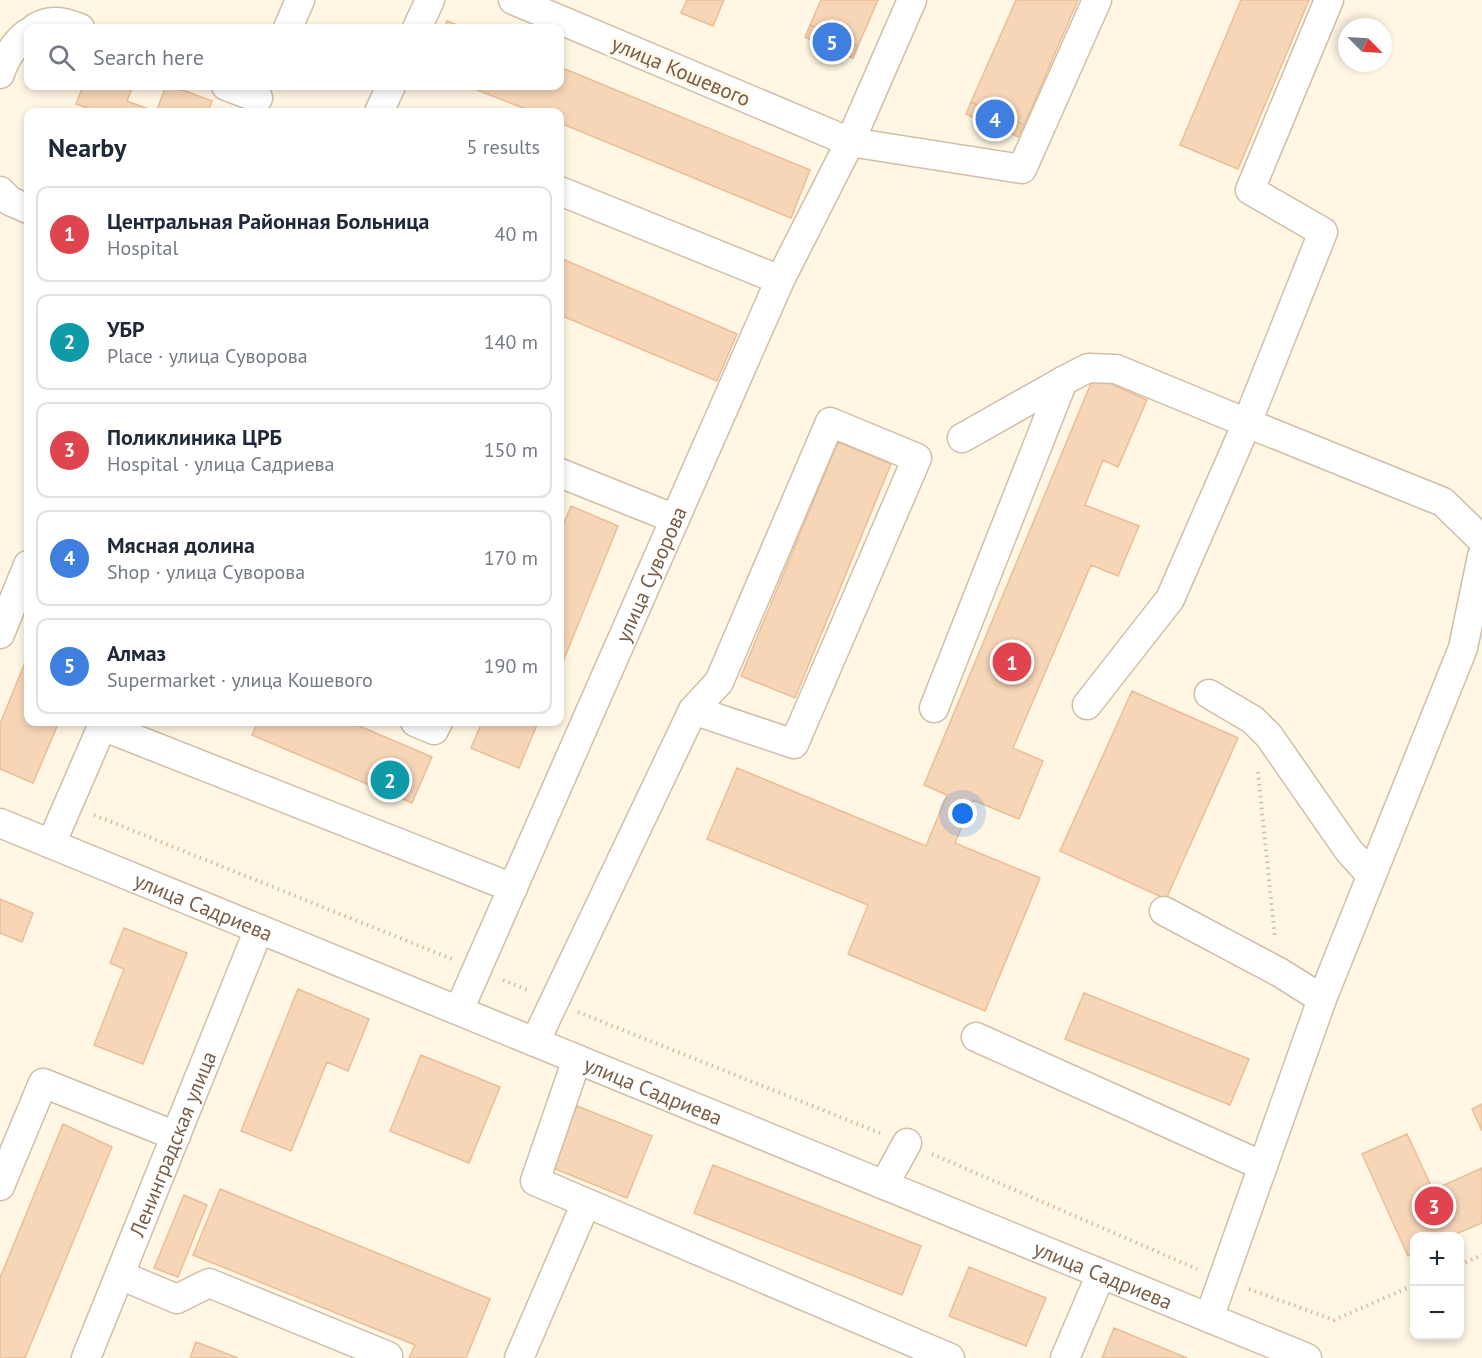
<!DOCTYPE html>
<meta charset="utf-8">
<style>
:root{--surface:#fff;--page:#f6f6f7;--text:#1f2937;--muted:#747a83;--line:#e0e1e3;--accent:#111827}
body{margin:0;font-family:"PT Sans",sans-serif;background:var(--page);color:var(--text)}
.controls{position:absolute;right:18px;bottom:18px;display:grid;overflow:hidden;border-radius:12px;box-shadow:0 3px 9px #0003}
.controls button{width:54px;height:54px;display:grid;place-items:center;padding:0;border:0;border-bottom:2px solid var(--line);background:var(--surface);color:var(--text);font:30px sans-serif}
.compass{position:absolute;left:1338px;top:18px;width:54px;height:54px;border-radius:50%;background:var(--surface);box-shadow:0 3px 9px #0003;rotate:114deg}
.you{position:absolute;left:963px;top:814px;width:21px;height:21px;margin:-15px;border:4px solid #fff;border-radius:50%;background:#1a73e8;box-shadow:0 0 0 9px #1a73e833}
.badge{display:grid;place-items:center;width:39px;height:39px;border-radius:50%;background:var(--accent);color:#fff;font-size:20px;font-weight:700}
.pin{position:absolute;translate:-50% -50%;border:3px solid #fff;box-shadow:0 2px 6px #0006}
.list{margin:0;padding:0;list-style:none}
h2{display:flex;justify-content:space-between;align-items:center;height:78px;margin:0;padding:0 24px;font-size:26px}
h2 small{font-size:20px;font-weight:400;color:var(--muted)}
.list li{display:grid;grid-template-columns:39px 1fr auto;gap:18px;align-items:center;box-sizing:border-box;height:96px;margin:0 12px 12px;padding:0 12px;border:2px solid var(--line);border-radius:12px}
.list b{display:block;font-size:22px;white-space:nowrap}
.list p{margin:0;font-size:20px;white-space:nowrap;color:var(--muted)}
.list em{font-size:20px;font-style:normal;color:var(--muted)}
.icon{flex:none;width:33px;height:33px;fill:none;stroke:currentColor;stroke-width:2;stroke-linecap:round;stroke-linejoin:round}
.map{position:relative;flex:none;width:1482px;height:1358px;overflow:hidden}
.search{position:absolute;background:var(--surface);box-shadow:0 3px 9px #0003;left:24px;top:24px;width:540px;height:66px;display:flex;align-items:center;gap:15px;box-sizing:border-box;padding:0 21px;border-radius:12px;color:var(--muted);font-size:22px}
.panel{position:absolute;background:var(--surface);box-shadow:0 3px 9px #0003;left:24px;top:108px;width:540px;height:618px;border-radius:12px}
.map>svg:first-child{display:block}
.building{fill:#f7d6b8;stroke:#ebbe97;stroke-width:1.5}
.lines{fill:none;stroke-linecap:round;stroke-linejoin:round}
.minor-casing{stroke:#d1bea8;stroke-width:31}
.path{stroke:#dcba9b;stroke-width:4;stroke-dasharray:1.5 4.5;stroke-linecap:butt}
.minor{stroke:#fff;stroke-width:28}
.labels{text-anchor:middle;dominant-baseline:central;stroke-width:6;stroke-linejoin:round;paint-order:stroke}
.street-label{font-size:21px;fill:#7a5d46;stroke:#fff9ec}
</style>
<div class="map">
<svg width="1482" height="1358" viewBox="0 0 1482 1358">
<rect width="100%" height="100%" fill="#fff6e3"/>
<path class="building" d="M 687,0 L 724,0 L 713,26 L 681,13 Z
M 821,0 L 878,0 L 858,46 L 810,25 Z
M 1016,0 L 1078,0 L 1024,125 L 971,102 Z
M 1241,0 L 1309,0 L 1238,169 L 1180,145 Z
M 447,21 L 465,28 L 444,28 Z
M 810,25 L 858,46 L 853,58 L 805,37 Z
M 560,67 L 810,170 L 791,218 L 560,123 L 560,112 L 533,112 L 467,86 L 560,86 Z
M 83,86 L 133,86 L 127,101 L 156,112 L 166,86 L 172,86 L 212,101 L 208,112 L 99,112 L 76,104 Z
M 971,102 L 1024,125 L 1018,137 L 966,114 Z
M 560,258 L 737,334 L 717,381 L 560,315 Z
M 1094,376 L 1147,400 L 1118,467 L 1103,460 L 1085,505 L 1139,526 L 1118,576 L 1091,565 L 1013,748 L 1043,761 L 1019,819 L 973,800 L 955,843 L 1040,878 L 985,1011 L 848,954 L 868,905 L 707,839 L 737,768 L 926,846 L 947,795 L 924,785 Z
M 838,442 L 891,464 L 795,698 L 741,676 Z
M 571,506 L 618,526 L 560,669 L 560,533 Z
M 28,655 L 28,722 L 59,722 L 33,783 L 0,769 L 0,724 Z
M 1132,691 L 1238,738 L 1166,899 L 1060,851 Z
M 258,722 L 350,722 L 432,757 L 412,803 L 252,735 Z
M 482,722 L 538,722 L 519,768 L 471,748 Z
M 0,899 L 33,913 L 22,942 L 0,933 Z
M 124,928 L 187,953 L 143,1064 L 94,1045 L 124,969 L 110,963 Z
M 298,989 L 369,1019 L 348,1071 L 327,1062 L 291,1151 L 241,1131 Z
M 1084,993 L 1249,1059 L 1230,1105 L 1065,1039 Z
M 421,1055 L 500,1087 L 469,1163 L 390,1131 Z
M 1482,1104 L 1482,1131 L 1472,1109 Z
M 577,1106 L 652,1136 L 627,1198 L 553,1168 Z
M 63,1124 L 112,1147 L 25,1358 L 0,1358 L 0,1278 Z
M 1407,1134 L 1433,1190 L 1482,1168 L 1482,1223 L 1451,1236 L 1414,1236 L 1414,1253 L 1408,1256 L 1362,1154 Z
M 713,1165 L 921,1246 L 902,1295 L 694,1213 Z
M 220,1189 L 490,1299 L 466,1358 L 409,1358 L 415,1345 L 193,1255 Z
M 184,1195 L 207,1205 L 178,1277 L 154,1268 Z
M 969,1267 L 1046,1298 L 1026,1346 L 949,1316 Z
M 1114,1328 L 1187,1358 L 1102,1358 Z
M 196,1342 L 238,1358 L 190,1358 Z"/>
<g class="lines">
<g class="minor-casing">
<g id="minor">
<path d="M 912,0 L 850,142 L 1022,169 L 1097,0"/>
<path d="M 35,28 C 51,18 64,22 80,28"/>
<path d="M 288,28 L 300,0"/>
<path d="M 417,28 L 430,0"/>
<path d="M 0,74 C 4,60 16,41 28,33"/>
<path d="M 226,86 L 258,98"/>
<path d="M 379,112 L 391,86"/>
<path d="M 0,191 L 10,201 L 28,209"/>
<path d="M 560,191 L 780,280"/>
<path d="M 962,438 L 1063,381"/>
<path d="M 560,473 L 675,519"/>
<path d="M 0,634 L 28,565"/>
<path d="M 1209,694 L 1253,720 L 1269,736 L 1349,851 L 1371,875"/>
<path d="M 1087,705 L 1170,599 L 1247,423 L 1443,502 L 1482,540"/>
<path d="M 934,708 L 1063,381 L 1088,368 L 1116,369 L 1247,423 L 1323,232 L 1250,190 L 1329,0"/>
<path d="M 415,722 L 434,730 L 438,722"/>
<path d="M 102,726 L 513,888"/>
<path id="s1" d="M 0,823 L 1307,1358"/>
<path d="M 51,844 L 104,722"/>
<path d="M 1164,911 L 1279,972 L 1322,999"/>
<path id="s2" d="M 459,1010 L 780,280 L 850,142 L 513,0"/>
<path d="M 976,1037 L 1263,1166"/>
<path d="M 535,1042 L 693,710 L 719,682 L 830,422 L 917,458 L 794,744 L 693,710"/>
<path d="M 577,1059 L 535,1181 L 950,1358"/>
<path d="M 884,1185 L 907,1143"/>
<path d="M 0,1186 L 43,1083 L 176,1136"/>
<path d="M 120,1275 L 177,1299 L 209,1283 L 388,1356 L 387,1358"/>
<path d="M 1209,1318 L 1322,999 L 1463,648 L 1482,556"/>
<path id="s3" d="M 86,1358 L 259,929"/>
<path d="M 519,1358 L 586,1203"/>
<path d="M 1065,1358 L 1101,1274"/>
</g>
</g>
<path class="path" d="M 1258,772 L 1275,938
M 94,815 L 452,959
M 503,980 L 530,991
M 578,1012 L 880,1133
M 932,1154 L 1197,1269
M 1460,1265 L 1482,1255
M 1249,1289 L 1334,1320 L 1414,1285"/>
<use href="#minor" class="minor"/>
</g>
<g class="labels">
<g class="street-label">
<text transform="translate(681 71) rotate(23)">улица Кошевого</text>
<text stroke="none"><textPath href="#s2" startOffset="476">улица Суворова</textPath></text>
<text stroke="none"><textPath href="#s1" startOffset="220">улица Садриева</textPath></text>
<text stroke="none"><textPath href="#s1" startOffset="706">улица Садриева</textPath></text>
<text stroke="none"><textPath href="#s3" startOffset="231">Ленинградская улица</textPath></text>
<text stroke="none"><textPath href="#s1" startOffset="1192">улица Садриева</textPath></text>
</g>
</g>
</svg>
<div class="controls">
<button>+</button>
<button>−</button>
</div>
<svg class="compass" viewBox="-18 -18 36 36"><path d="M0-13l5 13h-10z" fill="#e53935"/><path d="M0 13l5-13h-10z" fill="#747a83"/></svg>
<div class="you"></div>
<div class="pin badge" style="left:1012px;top:662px;background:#e0444e">1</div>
<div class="pin badge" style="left:390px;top:780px;background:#0f9aa8">2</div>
<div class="pin badge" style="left:1434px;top:1206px;background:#e0444e">3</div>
<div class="pin badge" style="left:995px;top:119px;background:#3f7fe0">4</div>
<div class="pin badge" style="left:832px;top:42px;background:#3f7fe0">5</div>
<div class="search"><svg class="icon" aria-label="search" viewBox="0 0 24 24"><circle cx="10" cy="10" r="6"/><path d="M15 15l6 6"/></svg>Search here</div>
<section class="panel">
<h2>Nearby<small>5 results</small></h2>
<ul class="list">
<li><span class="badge" style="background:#e0444e">1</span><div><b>Центральная Районная Больница</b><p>Hospital</p></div><em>40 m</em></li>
<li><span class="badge" style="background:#0f9aa8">2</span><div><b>УБР</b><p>Place · улица Суворова</p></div><em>140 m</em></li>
<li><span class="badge" style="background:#e0444e">3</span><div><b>Поликлиника ЦРБ</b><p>Hospital · улица Садриева</p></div><em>150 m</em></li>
<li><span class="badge" style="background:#3f7fe0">4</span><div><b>Мясная долина</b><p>Shop · улица Суворова</p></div><em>170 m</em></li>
<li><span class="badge" style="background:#3f7fe0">5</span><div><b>Алмаз</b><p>Supermarket · улица Кошевого</p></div><em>190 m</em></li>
</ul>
</section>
</div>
